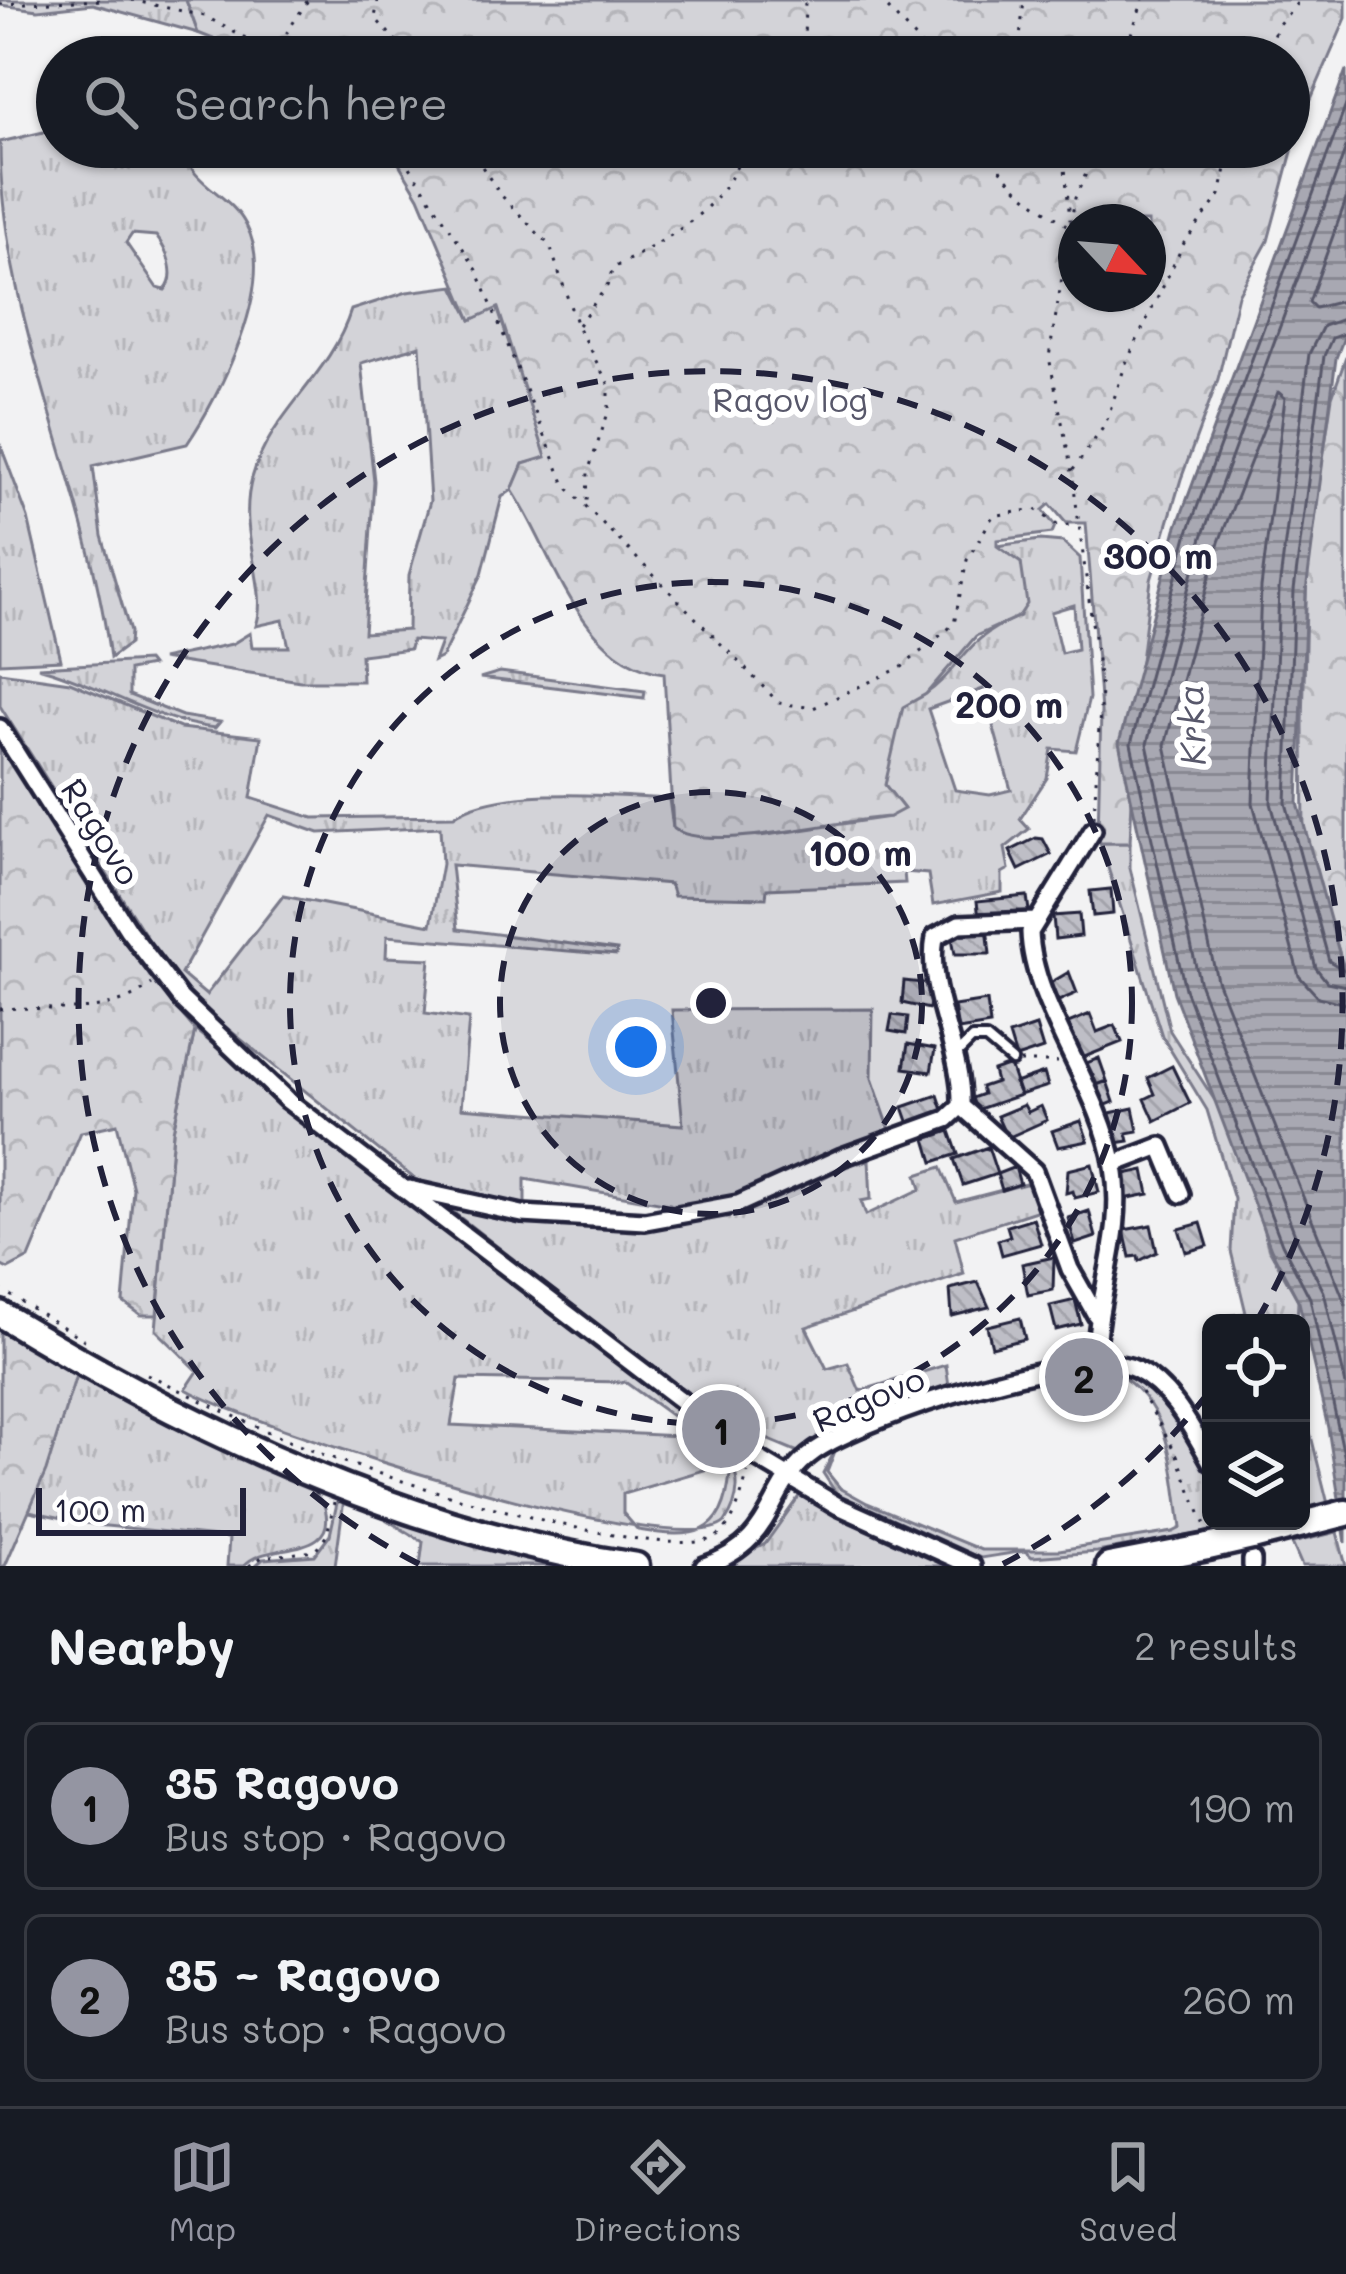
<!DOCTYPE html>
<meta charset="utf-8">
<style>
:root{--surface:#171b24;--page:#20242c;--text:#f1f3f6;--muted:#9ea1a6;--line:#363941;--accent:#9495a2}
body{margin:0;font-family:Mali,sans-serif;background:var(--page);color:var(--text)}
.controls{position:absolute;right:36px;bottom:36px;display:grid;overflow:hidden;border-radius:18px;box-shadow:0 3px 9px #0004}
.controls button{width:108px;height:108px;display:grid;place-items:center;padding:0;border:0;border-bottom:3px solid var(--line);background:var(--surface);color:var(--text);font:60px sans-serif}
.compass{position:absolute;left:1058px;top:204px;width:108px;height:108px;border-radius:50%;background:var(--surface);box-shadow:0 3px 9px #0004;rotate:116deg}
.scale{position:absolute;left:36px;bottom:30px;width:210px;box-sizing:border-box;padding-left:12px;border:6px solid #22223b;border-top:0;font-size:33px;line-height:42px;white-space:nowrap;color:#22223b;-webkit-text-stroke:9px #fff;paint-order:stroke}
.you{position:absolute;left:636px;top:1047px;width:42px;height:42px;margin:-30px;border:9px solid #fff;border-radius:50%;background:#1a73e8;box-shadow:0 0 0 18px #1a73e833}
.badge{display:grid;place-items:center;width:78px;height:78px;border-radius:50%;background:var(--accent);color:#111;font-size:39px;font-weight:700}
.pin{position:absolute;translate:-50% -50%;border:6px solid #fff;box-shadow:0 3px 12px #0006}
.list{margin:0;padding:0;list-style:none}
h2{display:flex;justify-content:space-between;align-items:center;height:156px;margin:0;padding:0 48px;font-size:51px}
h2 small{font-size:39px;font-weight:400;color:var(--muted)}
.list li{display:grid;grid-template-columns:78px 1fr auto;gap:36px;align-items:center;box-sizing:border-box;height:168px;margin:0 24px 24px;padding:0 24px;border:3px solid var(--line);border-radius:18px}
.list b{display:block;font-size:45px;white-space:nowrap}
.list p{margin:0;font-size:39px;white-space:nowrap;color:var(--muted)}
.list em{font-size:39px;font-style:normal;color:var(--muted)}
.icon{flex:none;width:66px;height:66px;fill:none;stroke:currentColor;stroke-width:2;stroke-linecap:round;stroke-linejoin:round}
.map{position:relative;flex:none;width:1346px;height:1566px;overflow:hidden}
.search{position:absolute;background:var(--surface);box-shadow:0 3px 9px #0004;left:36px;right:36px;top:36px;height:132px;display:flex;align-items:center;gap:30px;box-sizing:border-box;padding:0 42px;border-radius:66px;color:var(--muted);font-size:45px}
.sheet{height:540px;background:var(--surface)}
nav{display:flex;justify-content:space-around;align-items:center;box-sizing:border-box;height:168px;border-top:3px solid var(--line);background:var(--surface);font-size:33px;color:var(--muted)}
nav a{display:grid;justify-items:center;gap:6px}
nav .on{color:var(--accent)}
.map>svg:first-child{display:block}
.grass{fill:url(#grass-tufts);stroke:#7a7a8a;stroke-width:3;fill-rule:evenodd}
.forest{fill:url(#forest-crowns);stroke:#7a7a8a;stroke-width:3;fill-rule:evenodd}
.water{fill:url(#water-rules);stroke:#727282;stroke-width:3}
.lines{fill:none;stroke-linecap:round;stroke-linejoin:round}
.shore{stroke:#58586b;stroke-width:3}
.building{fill:url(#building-back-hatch);stroke:#22223b;stroke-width:3}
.lane-casing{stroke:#22223b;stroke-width:16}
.street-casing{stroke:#22223b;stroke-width:24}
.primary-casing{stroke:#22223b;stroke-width:33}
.path{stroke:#22223b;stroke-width:3;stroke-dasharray:3 9;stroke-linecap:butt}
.lane{stroke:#fff;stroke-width:8}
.street{stroke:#fff;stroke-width:15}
.primary{stroke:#fff;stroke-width:24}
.primary-bridge-casing{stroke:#22223b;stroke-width:33;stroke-linecap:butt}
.primary-bridge{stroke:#fff;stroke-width:24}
.ring{fill:none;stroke:#22223b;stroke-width:6;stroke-dasharray:21 15}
.labels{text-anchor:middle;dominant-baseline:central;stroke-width:12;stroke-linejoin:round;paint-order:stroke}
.park-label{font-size:33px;fill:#57576a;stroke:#fff}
.street-label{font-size:33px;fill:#22223b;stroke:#fff}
.water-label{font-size:36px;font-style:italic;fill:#58586b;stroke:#fff}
.centre{fill:#22223b;stroke:#fff;stroke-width:6}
.ring-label{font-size:36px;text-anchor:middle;font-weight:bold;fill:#22223b;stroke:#fff;stroke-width:12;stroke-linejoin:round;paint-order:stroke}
</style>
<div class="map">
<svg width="1346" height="1566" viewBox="0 0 1346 1566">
<defs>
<pattern id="grass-tufts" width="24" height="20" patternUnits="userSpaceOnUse" patternTransform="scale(3)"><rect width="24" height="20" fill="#d3d3d8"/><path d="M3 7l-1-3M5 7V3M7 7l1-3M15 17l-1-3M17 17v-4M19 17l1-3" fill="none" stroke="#b5b5ba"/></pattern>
<pattern id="forest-crowns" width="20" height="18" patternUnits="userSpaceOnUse" patternTransform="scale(3)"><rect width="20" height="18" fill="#d3d3d8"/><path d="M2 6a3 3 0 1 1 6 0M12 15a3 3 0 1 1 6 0" fill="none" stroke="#b5b5ba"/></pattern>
<pattern id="water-rules" width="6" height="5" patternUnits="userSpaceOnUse" patternTransform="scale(3)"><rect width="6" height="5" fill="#a8a8b2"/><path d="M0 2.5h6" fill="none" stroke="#888892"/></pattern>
<pattern id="building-back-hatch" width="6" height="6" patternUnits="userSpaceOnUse" patternTransform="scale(3)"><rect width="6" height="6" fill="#bebec6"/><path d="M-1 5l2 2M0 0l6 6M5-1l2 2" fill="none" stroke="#a3a3ab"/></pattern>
</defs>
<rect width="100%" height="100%" fill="#f2f2f3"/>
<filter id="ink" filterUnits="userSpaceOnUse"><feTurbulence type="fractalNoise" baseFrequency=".00833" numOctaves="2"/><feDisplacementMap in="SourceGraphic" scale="24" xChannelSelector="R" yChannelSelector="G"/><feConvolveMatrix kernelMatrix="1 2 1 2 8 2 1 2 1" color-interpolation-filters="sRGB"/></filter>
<g filter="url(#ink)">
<path class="grass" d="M 0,0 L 186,0 L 198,33 L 93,4 L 38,10 L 0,5 Z
M 57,129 L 57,147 L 182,147 C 191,186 229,192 246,225 C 278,283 220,395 187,444 L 93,466 L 102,536 L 130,632 L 129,644 L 110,658 C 88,484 0,320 0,142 ZM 132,234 L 156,236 C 167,250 178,276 165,290 L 157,288 L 126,243 Z
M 454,286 L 471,320 L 497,307 L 547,458 L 523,464 L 512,490 L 502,497 L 482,574 L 442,657 L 434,661 L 441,642 L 412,640 L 410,649 L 361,655 L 362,681 L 300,681 L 161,659 L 232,644 L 250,633 L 252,647 L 289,647 L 283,620 L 256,626 C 270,586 236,535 252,478 C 270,413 330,377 351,310 L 407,292 ZM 420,346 L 430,501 L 409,575 L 408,630 L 364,633 L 374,481 L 361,363 Z
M 0,444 L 28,518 L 61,660 L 0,663 Z
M 1040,540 L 1063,542 L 1080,558 L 1089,698 L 1076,751 L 1052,749 L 1047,778 L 1020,819 L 1029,829 L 1005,848 L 1009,869 L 1002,873 L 1002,892 L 933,905 L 928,874 L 904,872 L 905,883 L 767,889 L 766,898 L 674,896 L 670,884 L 451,865 L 458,929 L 617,950 L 616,955 L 387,936 L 386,957 L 430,959 L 425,1013 L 469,1019 L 461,1108 L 683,1125 L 672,1010 L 873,1009 L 872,1078 L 891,1133 L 739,1199 L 672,1213 L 670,1204 L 525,1179 L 525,1209 L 416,1180 L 207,1012 L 171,975 L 0,706 L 0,672 L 70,682 L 180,728 L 261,737 L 251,798 L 313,818 L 454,816 C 499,785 614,796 669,799 L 673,828 L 760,836 L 889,817 L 903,808 L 885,785 C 886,780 898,715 901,711 C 906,701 915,701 924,695 C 964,668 961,639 1020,616 L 1021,563 L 997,546 ZM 1074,605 L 1077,649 L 1061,653 L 1051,612 ZM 983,689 L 1011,790 L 990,795 L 955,790 L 928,709 ZM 269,815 L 319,833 L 440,827 L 442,864 L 431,925 L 283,896 L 206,995 L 181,974 Z
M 147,661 L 151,666 L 129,670 L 129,695 L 182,716 L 220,722 L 215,728 C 151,721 99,683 38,667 Z
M 500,672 L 645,691 L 644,698 L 480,678 Z
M 1100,843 L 1130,843 L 1130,868 L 1170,1031 L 1223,1113 L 1246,1170 L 1269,1249 L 1298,1300 L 1297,1323 L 1217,1323 L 1216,1317 L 1246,1313 L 1231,1251 L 1234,1199 L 1207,1110 L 1162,1036 Z
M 195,1030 L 716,1441 L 718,1450 L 710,1459 L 714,1467 L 623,1494 L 623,1513 L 638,1530 C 694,1539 724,1538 730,1473 L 717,1464 L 722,1459 C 745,1470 738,1503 725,1522 C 679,1566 252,1427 186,1389 L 198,1371 L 156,1330 L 173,1131 ZM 459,1379 L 625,1382 L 679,1421 L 679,1436 L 451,1425 Z
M 856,1156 L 859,1163 L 869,1160 L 871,1199 L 861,1201 L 866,1215 L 921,1189 L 917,1175 L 941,1167 L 956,1202 L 1033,1182 L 1042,1209 L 955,1237 L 964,1274 L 806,1327 L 827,1369 L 848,1363 L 860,1391 L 946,1365 L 949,1386 L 798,1452 L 721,1420 L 440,1202 L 686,1218 Z
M 77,1372 L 312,1485 C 314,1498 322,1497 325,1508 C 339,1560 264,1540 244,1566 L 227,1566 L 229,1538 L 96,1525 L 29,1511 Z
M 1114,1372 C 1151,1378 1201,1435 1211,1473 C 1214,1486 1211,1506 1211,1521 L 1230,1521 L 1232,1528 L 1097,1552 L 1032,1557 L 1025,1551 L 981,1558 L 836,1493 L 823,1473 L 835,1451 L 827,1472 L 840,1488 L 867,1503 L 981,1550 L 1059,1550 L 1173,1532 L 1181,1528 C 1173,1469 1171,1403 1114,1372 Z
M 1301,1396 L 1328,1504 L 1301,1511 Z
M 800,1495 L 950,1566 L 721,1566 L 765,1544 Z
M 344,1499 L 335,1566 L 255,1566 L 263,1559 L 315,1555 L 330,1535 L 337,1503 Z
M 391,1513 L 583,1566 L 420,1566 L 423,1542 L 387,1520 Z
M 1337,1532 L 1346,1566 L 1302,1566 L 1292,1543 Z"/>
<path class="forest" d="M 186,0 L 1346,0 L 1346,18 L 1298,129 L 1268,241 L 1238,295 L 1218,379 L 1181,479 L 1151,580 L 1137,693 L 1130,843 L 1100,843 L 1098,834 L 1101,711 L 1086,523 L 1066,523 L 1050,504 L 1043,510 L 1055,526 L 1052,533 L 997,540 L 997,546 L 1021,563 L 1027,604 L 1019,616 L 976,636 L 926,694 L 903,707 L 885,785 L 904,809 L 889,817 C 842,819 706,854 673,828 L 664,673 C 579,663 552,549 512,490 L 523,464 L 546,457 L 498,308 L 471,320 L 419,197 L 389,147 L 1289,147 L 1289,57 L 258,57 L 198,33 ZM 1076,222 L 1148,222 L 1148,294 L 1076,294 Z
M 1346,357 L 1346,975 L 1304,835 L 1303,725 L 1307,564 L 1332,397 Z
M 0,730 L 151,978 L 195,1030 L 173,1131 L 157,1315 L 141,1315 L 123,1302 L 133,1189 L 117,1124 L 81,1132 L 29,1258 L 8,1269 L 0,1265 Z
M 0,1330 L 77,1372 L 46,1471 L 5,1566 L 0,1566 Z"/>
<path class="water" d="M 1346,70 L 1346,332 L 1336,358 L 1306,592 L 1298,803 L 1346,978 L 1346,1543 L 1328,1428 L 1299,1302 L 1271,1249 L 1174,993 L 1119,743 L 1176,529 Z"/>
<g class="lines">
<path class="shore" d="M 1346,105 L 1188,532 L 1131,744 L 1185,989 L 1282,1244 L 1310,1298 L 1346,1464
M 1346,148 L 1202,537 L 1147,744 L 1200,985 L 1296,1237 L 1324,1292 L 1346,1385
M 1346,200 L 1309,302 L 1315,308 L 1346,300
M 1346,318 L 1323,326 L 1309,354 L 1279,590 L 1271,803 L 1316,968 L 1327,982 L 1346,986
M 1346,333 L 1332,338 L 1324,356 L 1294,591 L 1286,803 L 1329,961 L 1346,971
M 1346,1004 L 1318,997 L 1299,976 L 1253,803 L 1261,588 L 1285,398 L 1278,392 L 1219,542 L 1165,745 L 1217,980 L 1346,1305"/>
</g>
<path class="building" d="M 1036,838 L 1043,839 L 1051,854 L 1019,870 L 1010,851 Z
M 1111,889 L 1113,914 L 1093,916 L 1090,891 Z
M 1027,896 L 1029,911 L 1022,915 L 979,919 L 977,901 Z
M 1079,914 L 1081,936 L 1055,939 L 1053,916 Z
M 987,927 L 990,954 L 955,954 L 951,932 Z
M 1069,972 L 1077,993 L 1054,1003 L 1047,985 Z
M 904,981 L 932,984 L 929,1009 L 902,1003 Z
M 987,1001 L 990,1025 L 958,1030 L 954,1006 Z
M 1090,1014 L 1097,1032 L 1115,1025 L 1122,1042 L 1082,1058 L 1068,1023 Z
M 892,1015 L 908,1017 L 906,1034 L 889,1031 Z
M 1036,1026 L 1043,1049 L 1016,1058 L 1009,1035 Z
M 908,1044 L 935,1049 L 931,1072 L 904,1068 Z
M 1099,1058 L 1107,1081 L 1092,1087 L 1084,1064 Z
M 1010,1065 L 1020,1095 L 976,1110 L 972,1098 L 983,1094 L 981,1087 L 996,1082 L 993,1071 Z
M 1172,1066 L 1190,1103 L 1155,1121 L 1145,1099 L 1155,1094 L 1148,1078 Z
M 1044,1073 L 1048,1086 L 1020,1095 L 1015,1083 Z
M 1107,1081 L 1114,1102 L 1099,1108 L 1092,1087 Z
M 938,1095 L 944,1113 L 909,1124 L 903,1107 Z
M 1024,1105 L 1028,1112 L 1041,1106 L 1047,1120 L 1007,1138 L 997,1116 Z
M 1133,1108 L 1138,1131 L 1127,1133 L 1129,1141 L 1116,1143 L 1110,1113 Z
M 1081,1121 L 1088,1141 L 1058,1147 L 1052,1131 Z
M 950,1131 L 958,1154 L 933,1162 L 926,1139 Z
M 988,1147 L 997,1174 L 963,1185 L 954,1159 Z
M 1092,1164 L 1099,1192 L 1075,1198 L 1073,1191 L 1066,1193 L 1068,1170 Z
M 1015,1167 L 1020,1184 L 1002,1190 L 997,1174 Z
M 1144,1170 L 1149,1194 L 1124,1199 L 1120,1175 Z
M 1089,1211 L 1096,1237 L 1075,1244 L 1068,1218 Z
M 1033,1218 L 1041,1244 L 1002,1255 L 998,1240 L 1010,1236 L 1007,1226 Z
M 1201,1223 L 1208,1246 L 1186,1252 L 1179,1229 Z
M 1151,1225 L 1157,1252 L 1139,1261 L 1138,1256 L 1130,1257 L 1124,1230 Z
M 1054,1257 L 1053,1290 L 1028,1295 L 1022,1264 Z
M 978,1282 L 989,1307 L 952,1316 L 950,1289 Z
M 1075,1300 L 1081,1324 L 1056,1330 L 1050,1306 Z
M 1020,1318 L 1025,1339 L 992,1347 L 987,1326 Z"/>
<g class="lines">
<g class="lane-casing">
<path id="lane" d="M 957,1054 L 972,1039 L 986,1039 L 1012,1061"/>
</g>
<g class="street-casing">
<path id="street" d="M 0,728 L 128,930 L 181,999 L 287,1100 L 754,1456 L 838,1506 L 972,1566
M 1093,830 L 1030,932 C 1032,1006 1101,1088 1114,1167 C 1126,1234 1096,1293 1096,1359
M 961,1106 L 1034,1171 L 1070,1269 L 1096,1315
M 1114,1164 L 1161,1146 L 1181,1194
M 409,1189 L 522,1214 L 645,1221 L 738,1204 L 842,1157 L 947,1119 L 961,1106 C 963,1049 925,993 935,937 L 959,924 L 1034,921
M 1243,1521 L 1243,1523
M 704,1566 C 781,1540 763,1487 815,1451 C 865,1417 1086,1342 1137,1370 C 1172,1388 1192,1429 1211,1462
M 1252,1566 L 1252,1560"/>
</g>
<g class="primary-casing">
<path id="primary" d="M 0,1314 C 192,1431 412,1534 636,1566
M 1252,1537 L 1346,1513
M 1109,1566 L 1208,1547"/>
</g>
<path class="path" d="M 131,0 L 205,16 L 279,57
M 378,0 L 375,18 L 411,57
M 880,0 L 932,57
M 0,4 L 104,0
M 273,54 L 308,0
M 786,57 L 804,45 L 805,0
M 1018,57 L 1024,0
M 1123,57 L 1143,0
M 1266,57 L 1278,25 L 1300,0
M 397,147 L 477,270 L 565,485 L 779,703 L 813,708 L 902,667 L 954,624 L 967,560 L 993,516 L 1035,509 L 1060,527 L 1077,523
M 469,147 L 500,194 L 550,246 L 577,326 L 609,385 L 609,410 L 588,472 L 587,502
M 991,147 C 999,183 1041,206 1069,227
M 1063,147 L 1070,220
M 578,325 L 607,286 L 613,268 C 664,241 730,207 743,147
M 1073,470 L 1105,425 L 1126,363 L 1184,243 L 1220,195 L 1231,147
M 1094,817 L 1101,690 L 1072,472 L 1049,357 L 1075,198 L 1098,147
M 0,1009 C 56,1005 105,1021 152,984
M 1020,1062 L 1058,1062
M 0,1289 L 91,1344
M 147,1374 C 199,1399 252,1426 306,1448 C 370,1474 662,1566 716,1537 C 736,1524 741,1494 748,1472
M 1141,1392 L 1177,1455 L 1206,1528
M 249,1566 L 262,1557 L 315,1551 L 327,1535 L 334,1502"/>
<use href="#lane" class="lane"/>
<use href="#street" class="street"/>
<use href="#primary" class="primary"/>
<g class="primary-bridge-casing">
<path id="primary-bridge" d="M 1208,1547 L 1252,1537"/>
</g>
<use href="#primary-bridge" class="primary-bridge"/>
</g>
</g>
<circle cx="711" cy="1003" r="211" fill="#22223b" fill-opacity=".12"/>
<g class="ring">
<circle cx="711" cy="1003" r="211"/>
<circle cx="711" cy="1003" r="421"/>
<path d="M1209 1392A632 632 0 0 1 1003 1564M419 1564A632 632 0 1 1 1258 1319"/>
</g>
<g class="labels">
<g class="park-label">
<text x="790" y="398">Ragov log</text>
</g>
<g class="street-label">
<text transform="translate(102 831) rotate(58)">Ragovo</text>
<text transform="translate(868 1398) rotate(-23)">Ragovo</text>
</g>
<g class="water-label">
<text transform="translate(1190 725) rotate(-92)">Krka</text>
</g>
</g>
<circle cx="711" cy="1003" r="18" class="centre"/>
<g class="ring-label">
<text x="1158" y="569">300 m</text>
<text x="1009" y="718">200 m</text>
<text x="860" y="866">100 m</text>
</g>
</svg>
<div class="controls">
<button><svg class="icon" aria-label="locate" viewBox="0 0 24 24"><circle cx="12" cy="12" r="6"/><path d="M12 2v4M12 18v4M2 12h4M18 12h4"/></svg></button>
<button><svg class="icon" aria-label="layers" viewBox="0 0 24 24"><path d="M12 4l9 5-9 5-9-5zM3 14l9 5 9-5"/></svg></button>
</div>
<svg class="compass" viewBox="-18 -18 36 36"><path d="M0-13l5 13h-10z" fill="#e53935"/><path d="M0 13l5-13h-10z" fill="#9ea1a6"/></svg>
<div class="scale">100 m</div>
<div class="you"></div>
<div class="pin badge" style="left:721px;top:1429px">1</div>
<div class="pin badge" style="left:1084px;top:1377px">2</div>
<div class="search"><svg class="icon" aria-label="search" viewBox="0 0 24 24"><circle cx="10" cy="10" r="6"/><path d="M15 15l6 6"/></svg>Search here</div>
</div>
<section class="sheet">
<h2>Nearby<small>2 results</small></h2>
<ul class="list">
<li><span class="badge">1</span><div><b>35 Ragovo</b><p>Bus stop · Ragovo</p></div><em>190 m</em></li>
<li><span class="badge">2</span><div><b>35 ~ Ragovo</b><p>Bus stop · Ragovo</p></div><em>260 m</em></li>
</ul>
</section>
<nav>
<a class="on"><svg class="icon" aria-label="map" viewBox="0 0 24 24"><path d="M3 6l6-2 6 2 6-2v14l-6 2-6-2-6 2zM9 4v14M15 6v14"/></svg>Map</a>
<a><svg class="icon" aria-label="directions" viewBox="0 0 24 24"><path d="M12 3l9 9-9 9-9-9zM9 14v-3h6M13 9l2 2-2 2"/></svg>Directions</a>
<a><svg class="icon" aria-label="saved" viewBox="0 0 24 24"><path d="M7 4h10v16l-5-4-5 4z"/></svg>Saved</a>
</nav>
